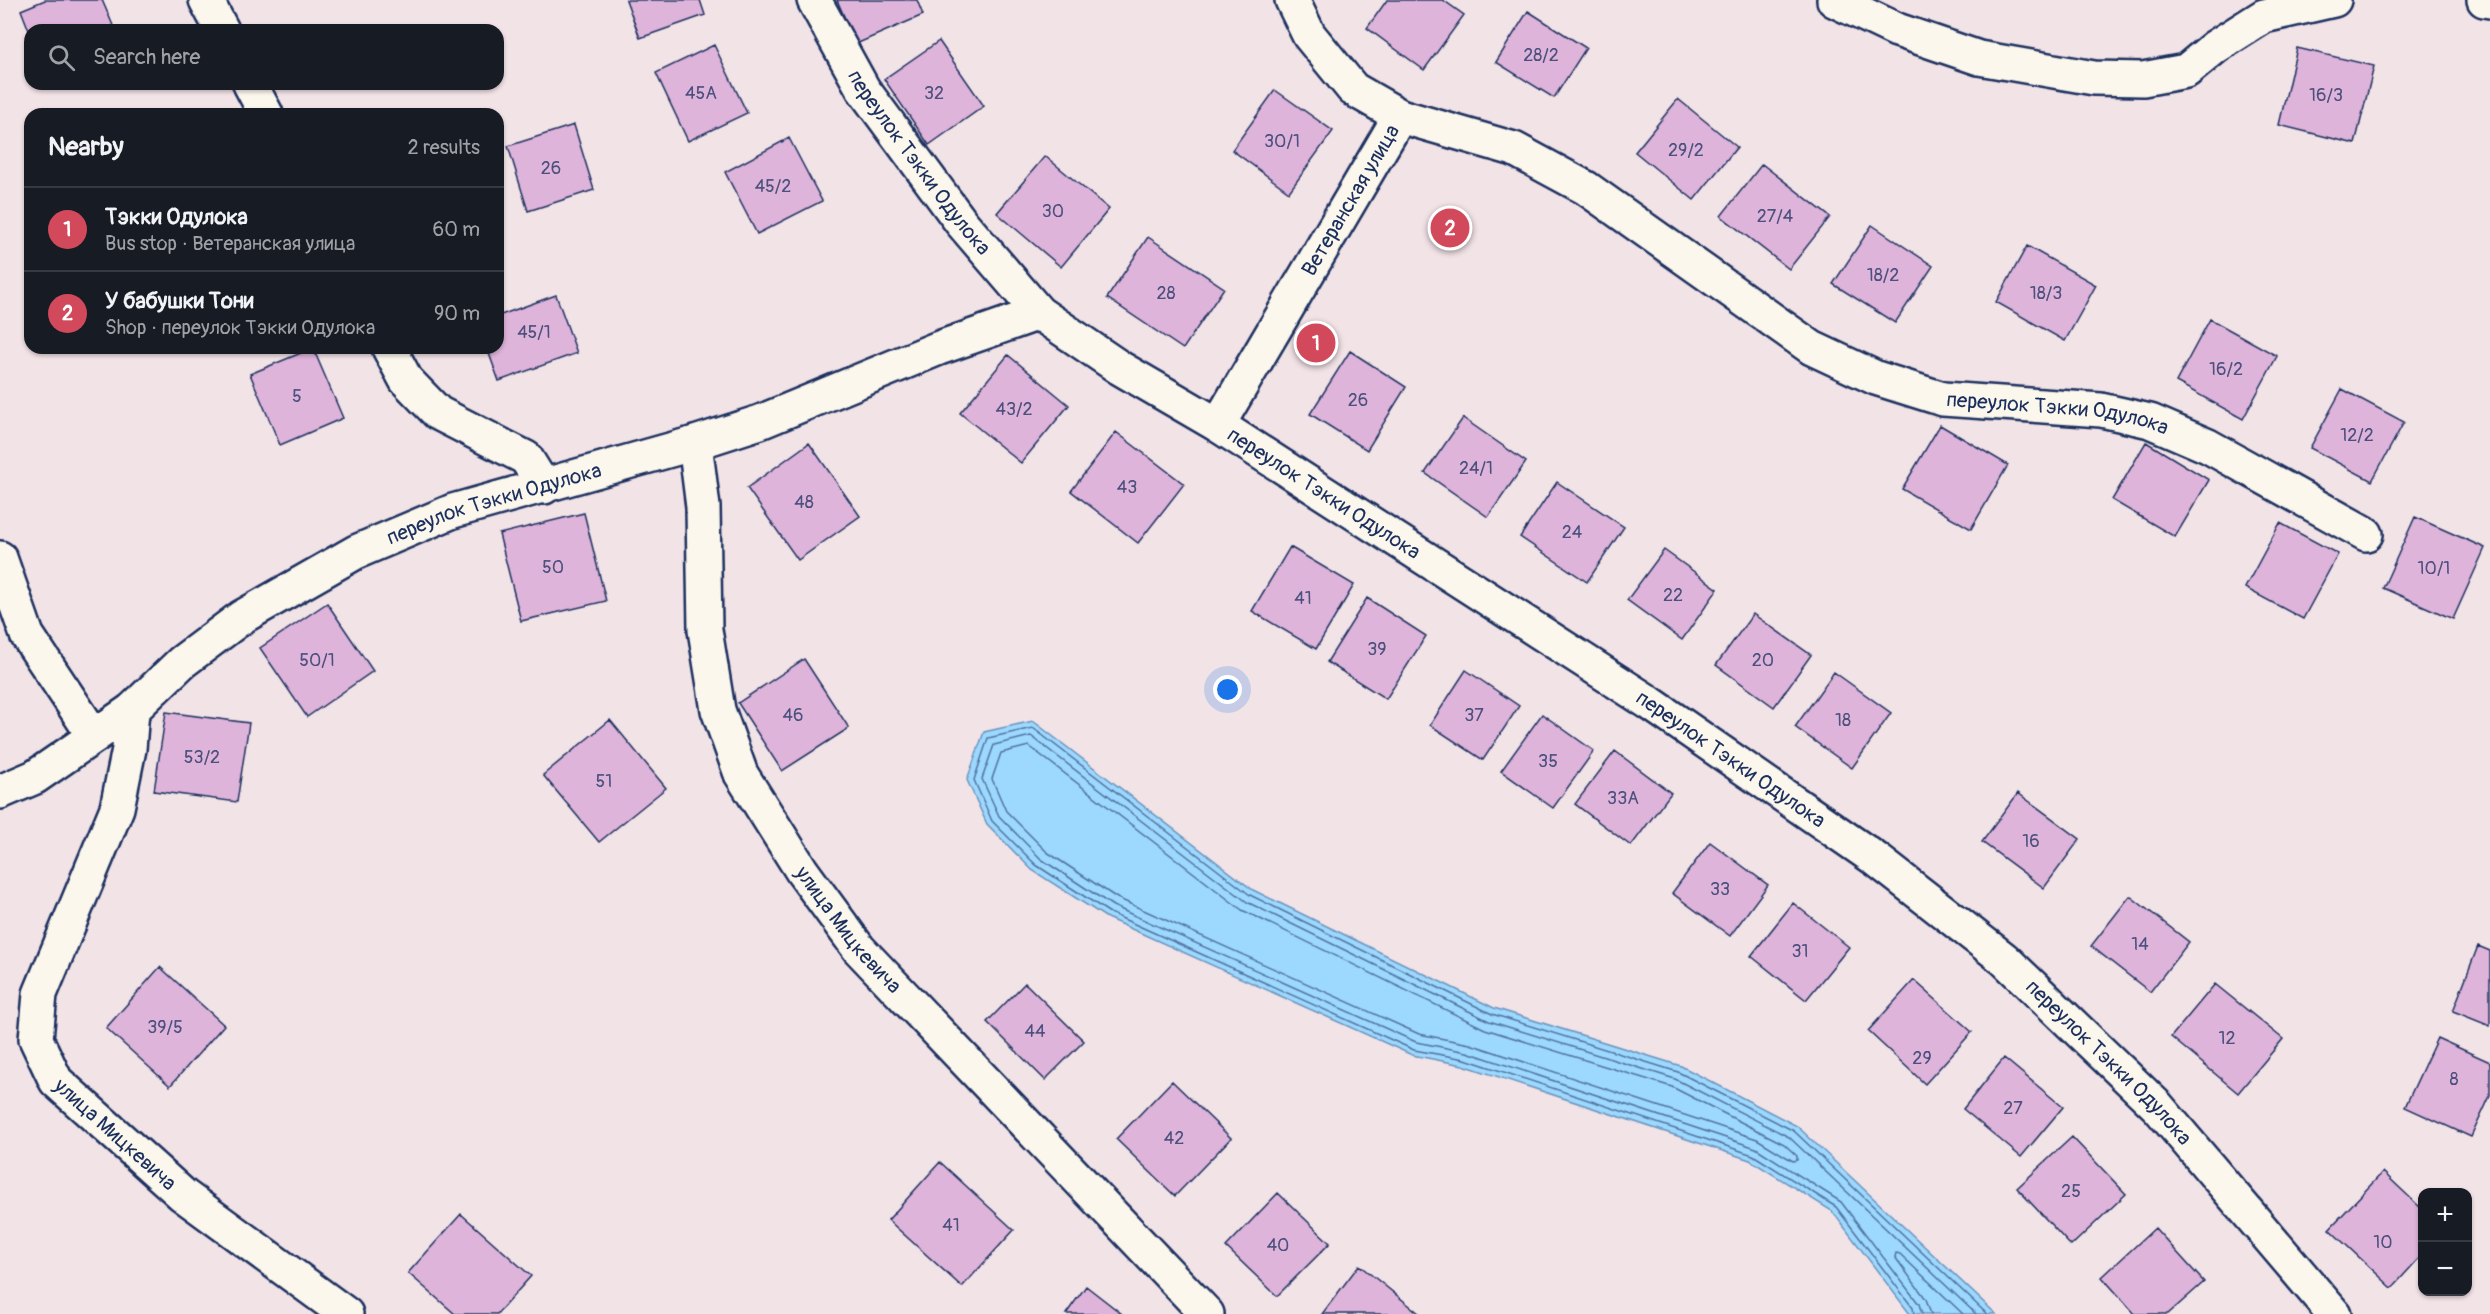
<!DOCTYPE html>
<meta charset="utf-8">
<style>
:root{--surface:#171b24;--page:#242831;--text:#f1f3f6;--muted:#9ea1a6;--line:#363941;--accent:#d1495b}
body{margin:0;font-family:Pangolin,sans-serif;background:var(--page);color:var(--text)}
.controls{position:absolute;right:18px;bottom:18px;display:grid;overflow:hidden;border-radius:12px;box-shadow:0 2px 4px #0004}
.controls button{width:54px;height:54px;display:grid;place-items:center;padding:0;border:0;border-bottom:2px solid var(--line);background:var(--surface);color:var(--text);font:30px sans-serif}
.you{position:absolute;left:1228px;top:690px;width:21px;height:21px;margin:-15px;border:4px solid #fff;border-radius:50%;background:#1a73e8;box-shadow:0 0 0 9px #1a73e833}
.badge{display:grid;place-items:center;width:39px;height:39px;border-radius:50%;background:var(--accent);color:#fff;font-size:20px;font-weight:700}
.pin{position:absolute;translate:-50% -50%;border:3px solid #fff;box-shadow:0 2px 6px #0006}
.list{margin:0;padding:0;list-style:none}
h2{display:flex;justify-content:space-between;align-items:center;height:78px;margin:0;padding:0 24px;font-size:26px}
h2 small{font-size:20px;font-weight:400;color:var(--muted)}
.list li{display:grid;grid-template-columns:39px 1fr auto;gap:18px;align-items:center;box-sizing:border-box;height:84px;padding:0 24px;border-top:2px solid var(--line)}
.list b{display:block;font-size:22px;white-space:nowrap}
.list p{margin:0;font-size:20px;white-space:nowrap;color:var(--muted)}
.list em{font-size:20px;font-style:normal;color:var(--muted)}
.icon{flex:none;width:33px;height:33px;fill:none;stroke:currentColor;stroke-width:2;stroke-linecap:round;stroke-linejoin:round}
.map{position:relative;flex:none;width:2490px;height:1314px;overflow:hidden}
.search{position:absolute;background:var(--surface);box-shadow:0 2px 4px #0004;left:24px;top:24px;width:480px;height:66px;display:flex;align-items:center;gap:15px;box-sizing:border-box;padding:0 21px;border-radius:18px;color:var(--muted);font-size:22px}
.panel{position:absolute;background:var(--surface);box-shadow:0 2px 4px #0004;left:24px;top:108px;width:480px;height:246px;border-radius:18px}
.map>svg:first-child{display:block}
.water{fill:#9dd8fe;stroke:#6994be;stroke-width:1.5}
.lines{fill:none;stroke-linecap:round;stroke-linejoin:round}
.shore{stroke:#4f739e;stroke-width:1.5}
.building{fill:#deb4da;stroke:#1b2f5e;stroke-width:1.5}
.minor-casing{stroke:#1b2f5e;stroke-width:38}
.minor{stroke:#fbf7ec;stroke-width:33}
.labels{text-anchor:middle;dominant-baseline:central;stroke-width:4.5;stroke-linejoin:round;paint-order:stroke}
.number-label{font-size:18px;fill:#4c507d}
.street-label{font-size:21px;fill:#1b2f5e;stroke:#fbf7ec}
</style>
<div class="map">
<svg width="2490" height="1314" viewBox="0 0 2490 1314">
<rect width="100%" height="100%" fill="#f2e3e7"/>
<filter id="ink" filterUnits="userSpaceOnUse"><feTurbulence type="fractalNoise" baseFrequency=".0167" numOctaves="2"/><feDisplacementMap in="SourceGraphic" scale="12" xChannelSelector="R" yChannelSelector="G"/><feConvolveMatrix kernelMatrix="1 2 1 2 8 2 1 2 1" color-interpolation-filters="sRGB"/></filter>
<g filter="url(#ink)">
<path class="water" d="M 1033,721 L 1253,890 L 1494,1008 L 1681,1066 L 1797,1126 L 1996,1314 L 1910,1314 L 1832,1211 L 1750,1160 L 1463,1065 L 1412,1055 L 1107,918 L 1032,870 L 987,824 L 967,780 L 984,732 Z"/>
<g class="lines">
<path class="shore" d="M 1029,746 L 1242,910 L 1485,1029 L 1672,1087 L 1784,1144 L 1797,1156 L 1797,1160 L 1793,1161 L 1757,1139 L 1470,1044 L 1419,1034 L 1117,898 L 1047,852 L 1006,811 L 992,779 L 1001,753 Z
M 1914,1314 L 1913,1308 L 1836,1207 L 1753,1155 L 1465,1059 L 1414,1050 L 1110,913 L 1036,865 L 992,821 L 974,780 L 988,738 L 1033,728 L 1250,895 L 1492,1014 L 1678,1072 L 1794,1131 L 1987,1314
M 1922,1314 L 1919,1304 L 1841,1202 L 1756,1148 L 1467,1052 L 1416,1042 L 1113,906 L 1041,859 L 999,816 L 982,779 L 994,745 L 1031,736 L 1247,902 L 1489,1021 L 1675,1079 L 1789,1137 L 1976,1314
M 1931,1314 L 1926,1299 L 1895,1257 L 1896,1253 L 1900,1254 L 1963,1314"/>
</g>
<path class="building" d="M 45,0 L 102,0 L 115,30 L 30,30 L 30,33 L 21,10 Z
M 626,0 L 700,0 L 705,15 L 640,38 Z
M 837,0 L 917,0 L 923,15 L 856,44 Z
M 1387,0 L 1443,0 L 1464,15 L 1424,70 L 1367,28 Z
M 1528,11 L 1586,48 L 1554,98 L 1496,62 Z
M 939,41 L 984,106 L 929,145 L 884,79 Z
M 714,45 L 747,113 L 688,141 L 656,73 Z
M 2297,48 L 2374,66 L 2355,144 L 2279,125 Z
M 1275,90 L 1333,131 L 1289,192 L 1232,150 Z
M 1678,99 L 1737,147 L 1694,200 L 1635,152 Z
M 574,125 L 594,190 L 528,211 L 508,146 Z
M 789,138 L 822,201 L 757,234 L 725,172 Z
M 1045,156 L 1109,209 L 1061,267 L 997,213 Z
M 1762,164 L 1830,217 L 1789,269 L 1721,216 Z
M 1872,225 L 1933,266 L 1895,323 L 1833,284 Z
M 1148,237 L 1224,288 L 1183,349 L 1107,298 Z
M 2027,246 L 2096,285 L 2065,341 L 1996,302 Z
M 556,295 L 577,353 L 499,381 L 487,348 L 498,348 L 498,316 Z
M 2210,319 L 2277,356 L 2243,419 L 2176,382 Z
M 313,348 L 343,418 L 280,445 L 250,374 Z
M 1350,351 L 1406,387 L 1367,450 L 1310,414 Z
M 1008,355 L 1069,405 L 1021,463 L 960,413 Z
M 2342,389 L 2404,422 L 2372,481 L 2310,448 Z
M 1463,418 L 1526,462 L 1488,517 L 1425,473 Z
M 1940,425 L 2008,465 L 1971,529 L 1902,489 Z
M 1116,432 L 1184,484 L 1138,543 L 1071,491 Z
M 2146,442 L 2209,480 L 2175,537 L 2112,500 Z
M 809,443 L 860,516 L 798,560 L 747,488 Z
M 1557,482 L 1624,527 L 1587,582 L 1520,537 Z
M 584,513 L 606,601 L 521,621 L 499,534 Z
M 2415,517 L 2485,548 L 2453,619 L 2383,588 Z
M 2280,523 L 2338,554 L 2303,619 L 2245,588 Z
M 1290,547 L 1354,585 L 1316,649 L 1252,611 Z
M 1664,550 L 1718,589 L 1682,640 L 1627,600 Z
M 1367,598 L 1426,636 L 1386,699 L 1327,662 Z
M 327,603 L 373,671 L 307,717 L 260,648 Z
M 1753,614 L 1811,655 L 1774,707 L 1716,665 Z
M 804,659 L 849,728 L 782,771 L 738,703 Z
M 1466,670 L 1519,706 L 1483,760 L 1430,725 Z
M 1834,672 L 1891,713 L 1852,768 L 1795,727 Z
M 166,712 L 249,723 L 237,802 L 154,791 Z
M 1542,714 L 1594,751 L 1553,808 L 1501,771 Z
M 610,720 L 666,788 L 599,842 L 543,775 Z
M 1615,751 L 1671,793 L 1631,846 L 1575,804 Z
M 2018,793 L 2080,839 L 2044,888 L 1982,842 Z
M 1710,842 L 1768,885 L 1730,936 L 1672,893 Z
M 2130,896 L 2189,942 L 2150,992 L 2091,946 Z
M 1793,903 L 1849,947 L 1806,1000 L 1751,956 Z
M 2478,946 L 2490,951 L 2490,1026 L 2453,1011 Z
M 160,967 L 224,1025 L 170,1086 L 106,1028 Z
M 1914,980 L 1972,1032 L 1925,1084 L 1868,1031 Z
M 1025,983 L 1084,1041 L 1045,1080 L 987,1022 Z
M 2215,984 L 2283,1039 L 2238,1093 L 2171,1037 Z
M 2437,1038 L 2490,1062 L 2490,1096 L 2471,1137 L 2405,1107 Z
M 2004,1058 L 2063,1107 L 2021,1157 L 1963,1109 Z
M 1172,1081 L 1231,1138 L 1175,1196 L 1116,1139 Z
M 2072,1137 L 2126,1194 L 2071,1246 L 2017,1188 Z
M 940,1162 L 1014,1230 L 962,1287 L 888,1220 Z
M 2383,1172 L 2422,1209 L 2422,1255 L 2392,1288 L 2329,1229 Z
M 1278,1193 L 1330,1243 L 1277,1296 L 1226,1247 Z
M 461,1214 L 531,1276 L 497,1314 L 455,1314 L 408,1273 Z
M 2155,1228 L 2204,1282 L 2168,1314 L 2135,1314 L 2102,1277 Z
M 1359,1265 L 1420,1314 L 1322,1314 Z
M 1086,1286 L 1122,1314 L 1066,1314 Z"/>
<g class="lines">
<g class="minor-casing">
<g id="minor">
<path d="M 206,0 L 222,30"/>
<path id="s1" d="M 814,0 L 863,89 L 961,222 L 1039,313 L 1120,368 L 1218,425 L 1650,703 L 1877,860 L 2004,959 L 2158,1107 L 2334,1314"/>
<path d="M 1834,0 L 1897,30 L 1979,58 L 2094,78 L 2143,79 L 2186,71 L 2215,47 L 2264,16 L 2334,0"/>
<path d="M 2484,0 L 2490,1"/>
<path d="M 250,84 L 266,114"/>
<path id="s2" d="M 1400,116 L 1514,149 L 1586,188 L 1812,348 L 1876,378 L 1943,399 L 2101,410 L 2150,421 L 2208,446 L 2366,534"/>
<path d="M 389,348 L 406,380 L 438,413 L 526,458 L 544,487"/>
<path id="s3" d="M 1218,425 L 1400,116 L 1353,89 L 1309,35 L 1292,0"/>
<path id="s4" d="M 695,443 L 703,507 L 705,630 L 718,710 L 741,774 L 802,871 L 859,949 L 1207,1314"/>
<path d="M 0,558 L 27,635 L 94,736"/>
<path id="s5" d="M 132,710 L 129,749 L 117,808 L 40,994 L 36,1039 L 56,1081 L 183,1195 L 346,1314"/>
<path id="s6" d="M 0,792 L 35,777 L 132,710 L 182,662 L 242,617 L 356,552 L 453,511 L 695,443 L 760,422 L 939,348 L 1039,313"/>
</g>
</g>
<use href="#minor" class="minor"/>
</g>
</g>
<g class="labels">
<g class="number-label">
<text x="1541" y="55">28/2</text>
<text x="701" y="93">45А</text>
<text x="934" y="93">32</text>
<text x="2326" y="95">16/3</text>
<text x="1282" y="141">30/1</text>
<text x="1686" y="150">29/2</text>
<text x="551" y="168">26</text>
<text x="773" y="186">45/2</text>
<text x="1053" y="211">30</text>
<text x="1775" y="216">27/4</text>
<text x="1883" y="275">18/2</text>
<text x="1166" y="293">28</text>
<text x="2046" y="293">18/3</text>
<text x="534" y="332">45/1</text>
<text x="2226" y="369">16/2</text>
<text x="297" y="396">5</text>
<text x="1358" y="400">26</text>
<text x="1014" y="409">43/2</text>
<text x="2357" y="435">12/2</text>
<text x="1476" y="468">24/1</text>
<text x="1127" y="487">43</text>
<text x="804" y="502">48</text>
<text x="1572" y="532">24</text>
<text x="553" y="567">50</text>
<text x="2434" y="568">10/1</text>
<text x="1673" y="595">22</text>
<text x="1303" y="598">41</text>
<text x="1377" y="649">39</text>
<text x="317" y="660">50/1</text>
<text x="1763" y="660">20</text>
<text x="793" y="715">46</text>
<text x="1474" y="715">37</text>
<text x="1843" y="720">18</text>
<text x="202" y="757">53/2</text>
<text x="1548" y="761">35</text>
<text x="604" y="781">51</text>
<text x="1623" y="798">33А</text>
<text x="2031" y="841">16</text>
<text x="1720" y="889">33</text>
<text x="2140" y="944">14</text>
<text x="1800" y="951">31</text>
<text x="165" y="1027">39/5</text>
<text x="1035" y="1031">44</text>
<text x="2227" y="1038">12</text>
<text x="1922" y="1058">29</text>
<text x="2454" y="1079">8</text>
<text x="2013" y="1108">27</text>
<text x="1174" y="1138">42</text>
<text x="2071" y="1191">25</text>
<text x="951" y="1225">41</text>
<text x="2383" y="1242">10</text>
<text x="1278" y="1245">40</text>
</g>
<g class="street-label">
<text stroke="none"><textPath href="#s1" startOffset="194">переулок Тэкки Одулока</textPath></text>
<text stroke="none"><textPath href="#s3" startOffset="261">Ветеранская улица</textPath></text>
<text stroke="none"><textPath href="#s2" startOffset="734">переулок Тэкки Одулока</textPath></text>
<text stroke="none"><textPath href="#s1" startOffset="724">переулок Тэкки Одулока</textPath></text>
<text stroke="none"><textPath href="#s6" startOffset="578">переулок Тэкки Одулока</textPath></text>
<text stroke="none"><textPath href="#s1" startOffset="1210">переулок Тэкки Одулока</textPath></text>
<text stroke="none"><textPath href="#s4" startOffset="526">улица Мицкевича</textPath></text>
<text stroke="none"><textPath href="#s1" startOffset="1696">переулок Тэкки Одулока</textPath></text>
<text stroke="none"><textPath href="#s5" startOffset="472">улица Мицкевича</textPath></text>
</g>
</g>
</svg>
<div class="controls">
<button>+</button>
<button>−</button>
</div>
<div class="you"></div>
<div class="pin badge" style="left:1316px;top:343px">1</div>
<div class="pin badge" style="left:1450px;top:228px">2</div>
<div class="search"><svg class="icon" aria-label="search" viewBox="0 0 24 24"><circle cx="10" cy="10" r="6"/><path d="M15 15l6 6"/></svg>Search here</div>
<section class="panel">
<h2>Nearby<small>2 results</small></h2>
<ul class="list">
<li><span class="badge">1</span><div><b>Тэкки Одулока</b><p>Bus stop · Ветеранская улица</p></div><em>60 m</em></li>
<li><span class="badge">2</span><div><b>У бабушки Тони</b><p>Shop · переулок Тэкки Одулока</p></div><em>90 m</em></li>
</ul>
</section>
</div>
